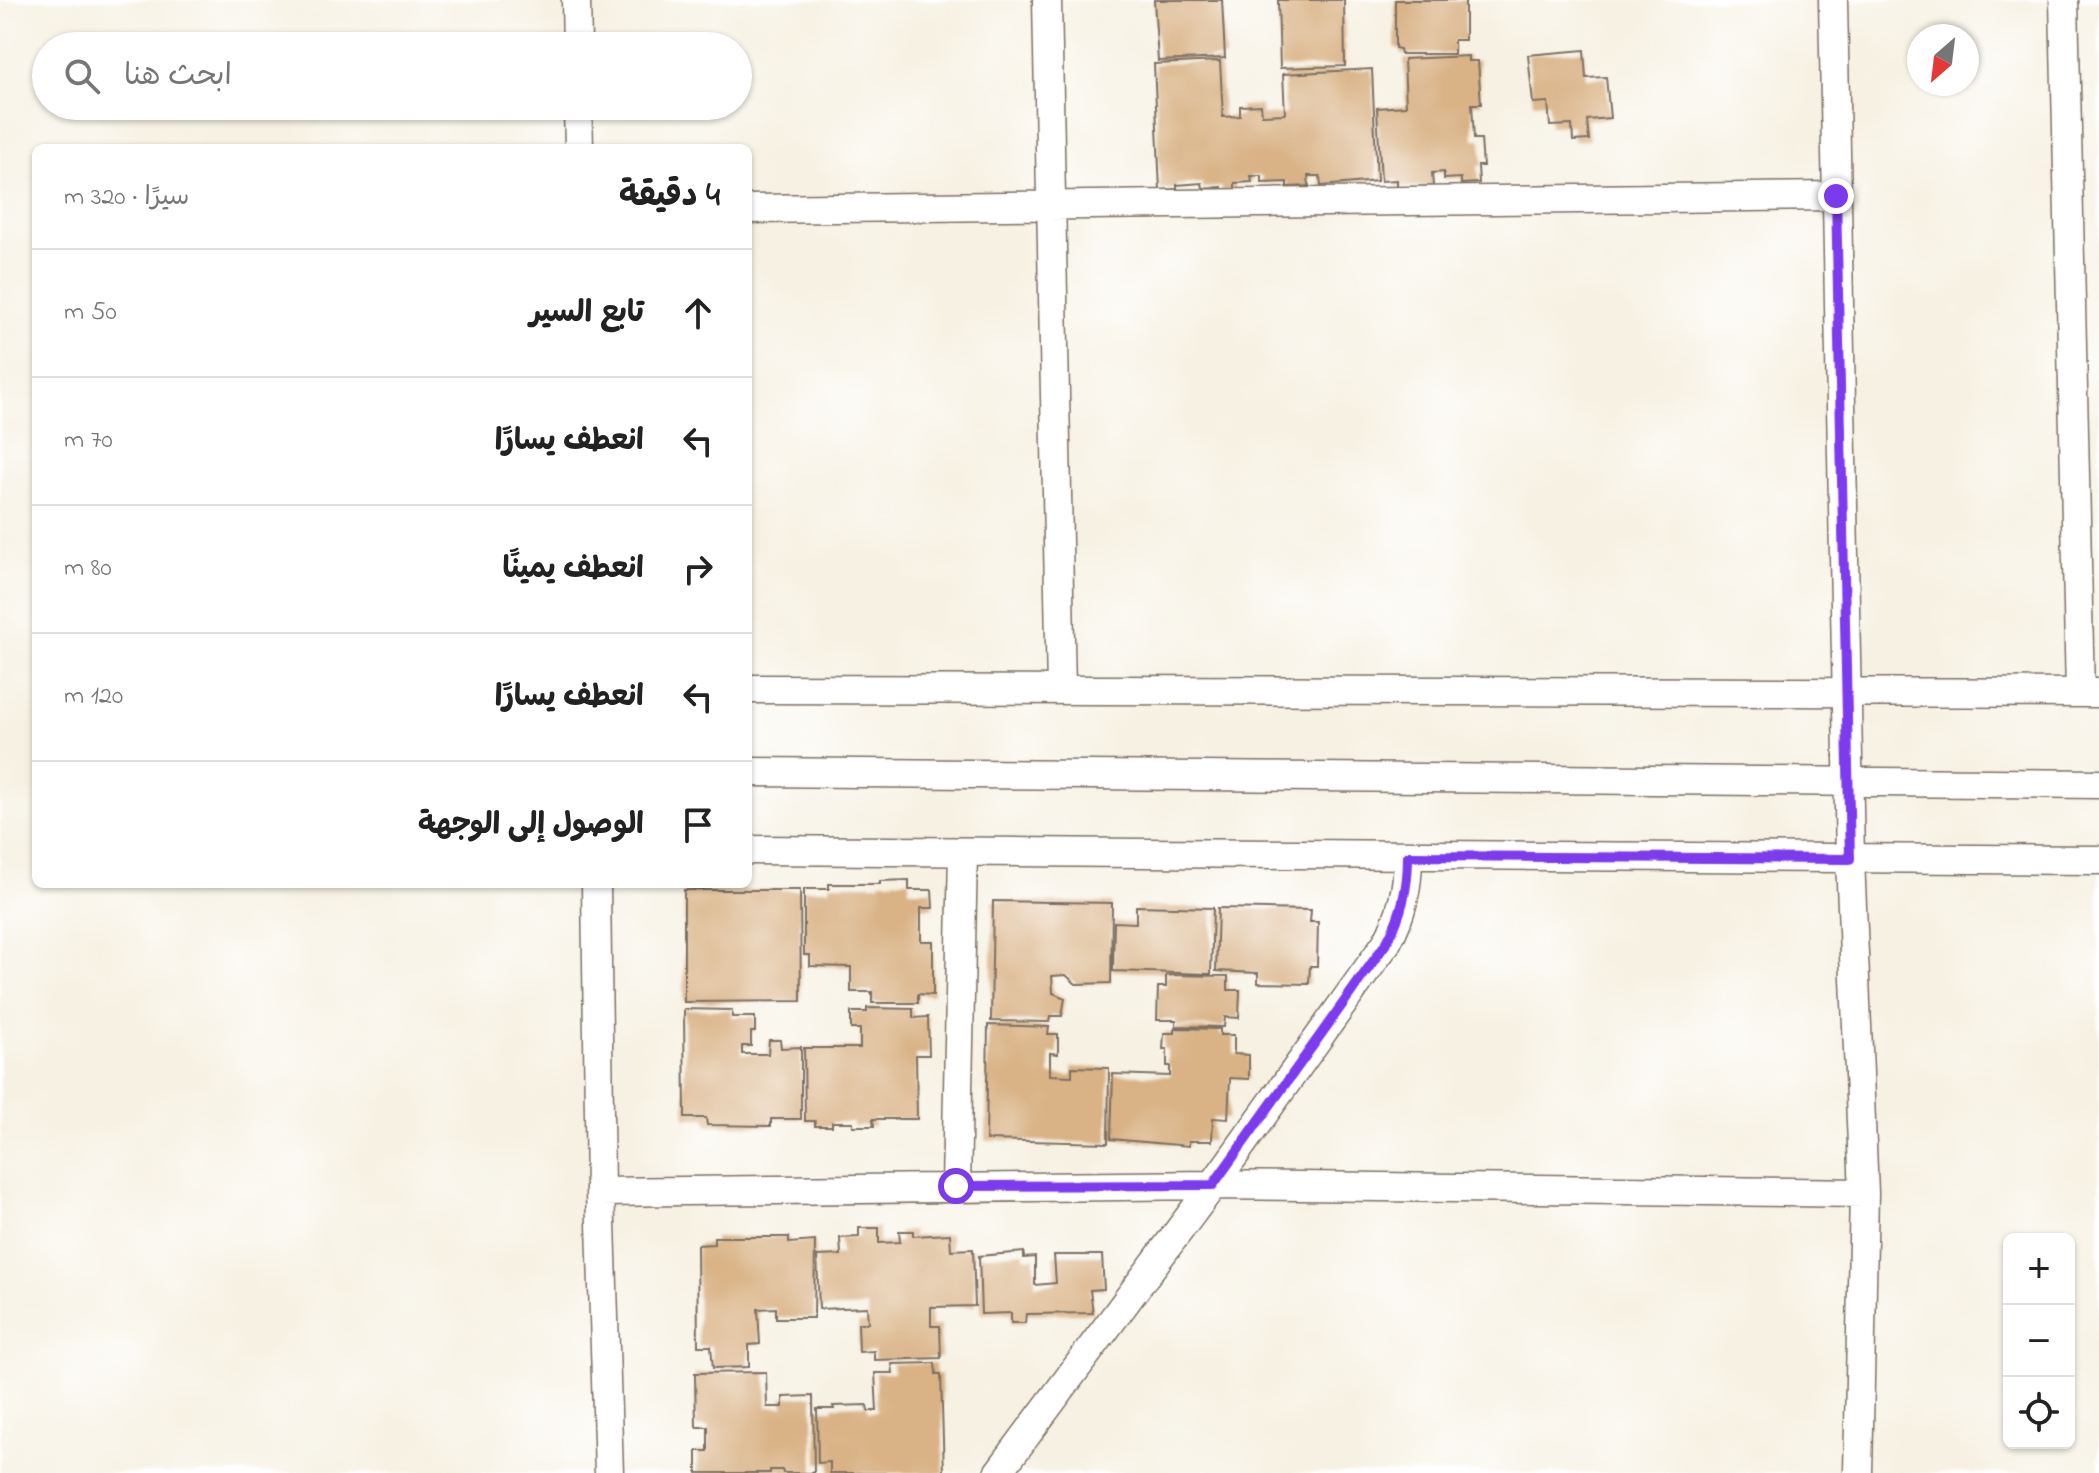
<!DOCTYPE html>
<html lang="ar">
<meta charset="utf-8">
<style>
:root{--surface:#fff;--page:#f6f6f6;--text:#222;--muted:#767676;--line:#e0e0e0}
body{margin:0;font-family:"Indie Flower","Playpen Sans Arabic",sans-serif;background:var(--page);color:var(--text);direction:rtl}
.controls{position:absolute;right:24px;bottom:24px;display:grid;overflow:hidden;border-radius:12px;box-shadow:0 2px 6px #0004}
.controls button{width:72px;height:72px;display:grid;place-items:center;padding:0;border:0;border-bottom:2px solid var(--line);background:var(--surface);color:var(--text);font:40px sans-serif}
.compass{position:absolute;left:1907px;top:24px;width:72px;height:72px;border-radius:50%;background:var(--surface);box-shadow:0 2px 6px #0004;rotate:208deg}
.stop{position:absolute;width:24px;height:24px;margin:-18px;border:6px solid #7c3aed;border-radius:50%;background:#fff}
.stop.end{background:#7c3aed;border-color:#fff;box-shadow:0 2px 8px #0008}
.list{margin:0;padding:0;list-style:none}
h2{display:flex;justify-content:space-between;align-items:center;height:104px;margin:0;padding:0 32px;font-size:34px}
h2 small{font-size:26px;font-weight:400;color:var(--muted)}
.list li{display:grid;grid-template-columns:52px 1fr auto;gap:24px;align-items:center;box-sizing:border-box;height:128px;padding:0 32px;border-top:2px solid var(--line)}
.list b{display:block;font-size:30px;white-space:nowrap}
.list em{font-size:26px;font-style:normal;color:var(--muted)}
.icon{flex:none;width:44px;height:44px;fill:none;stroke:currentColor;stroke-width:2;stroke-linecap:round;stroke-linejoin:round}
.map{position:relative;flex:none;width:2099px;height:1473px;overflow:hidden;direction:ltr}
.search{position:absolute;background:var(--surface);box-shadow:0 2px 6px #0004;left:32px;top:32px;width:720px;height:88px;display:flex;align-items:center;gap:20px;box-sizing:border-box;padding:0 28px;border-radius:44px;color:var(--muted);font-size:30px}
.panel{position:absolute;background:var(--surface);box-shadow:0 2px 6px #0004;left:32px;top:144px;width:720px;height:744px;border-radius:12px;direction:rtl}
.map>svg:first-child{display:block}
.building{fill:#d9b285}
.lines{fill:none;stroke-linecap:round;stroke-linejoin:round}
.minor-casing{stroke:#7c7063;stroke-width:31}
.minor{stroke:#fff;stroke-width:28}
.route{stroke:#7c3aed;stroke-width:10}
</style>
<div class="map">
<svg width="2099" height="1473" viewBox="0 0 2099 1473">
<rect width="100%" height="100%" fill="#fff"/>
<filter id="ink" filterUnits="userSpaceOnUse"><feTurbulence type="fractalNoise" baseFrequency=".0125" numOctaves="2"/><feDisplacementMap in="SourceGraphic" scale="16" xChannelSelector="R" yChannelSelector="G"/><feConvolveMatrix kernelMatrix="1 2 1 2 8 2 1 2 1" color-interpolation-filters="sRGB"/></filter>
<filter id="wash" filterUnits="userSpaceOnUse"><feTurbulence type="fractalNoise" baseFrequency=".006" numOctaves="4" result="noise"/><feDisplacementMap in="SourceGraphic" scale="32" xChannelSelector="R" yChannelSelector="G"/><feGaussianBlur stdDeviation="1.8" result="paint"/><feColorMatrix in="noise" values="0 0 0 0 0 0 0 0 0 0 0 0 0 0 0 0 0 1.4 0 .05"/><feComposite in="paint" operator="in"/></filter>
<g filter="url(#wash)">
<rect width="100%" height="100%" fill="#f6f1e2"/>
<g id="blocks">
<path class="building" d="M 1154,0 L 1222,0 L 1225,58 L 1158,61 Z
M 1278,0 L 1344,0 L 1345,66 L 1280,68 Z
M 1395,0 L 1465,0 L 1465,40 L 1454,40 L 1454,54 L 1401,54 L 1400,49 L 1395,48 Z
M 1584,50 L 1586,78 L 1606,77 L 1610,118 L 1587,120 L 1589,140 L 1573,141 L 1572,125 L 1550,126 L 1548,102 L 1533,103 L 1528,55 Z
M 1468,56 L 1468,61 L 1478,61 L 1481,104 L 1472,104 L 1474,139 L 1481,139 L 1483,166 L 1478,166 L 1479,183 L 1461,184 L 1461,178 L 1444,179 L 1444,172 L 1432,173 L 1433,186 L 1397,188 L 1397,180 L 1381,181 L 1377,108 L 1406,106 L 1404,59 Z
M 1220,61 L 1223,117 L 1240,116 L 1240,106 L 1261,105 L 1262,115 L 1285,114 L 1283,74 L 1372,69 L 1377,181 L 1321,186 L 1320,176 L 1308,176 L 1309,186 L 1287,187 L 1287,182 L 1262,183 L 1262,176 L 1251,176 L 1252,182 L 1235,183 L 1235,191 L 1222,192 L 1222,187 L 1203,188 L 1202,183 L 1177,185 L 1177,189 L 1160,190 L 1154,64 Z
M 909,880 L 909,890 L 932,890 L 933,908 L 921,908 L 921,941 L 933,941 L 933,995 L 918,994 L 918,1003 L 872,1003 L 872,992 L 851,992 L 851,967 L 810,966 L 810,955 L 804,955 L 804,889 L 829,889 L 829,884 L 880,884 L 880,881 Z
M 684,890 L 800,890 L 801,1001 L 684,1002 Z
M 993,901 L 1112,903 L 1111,983 L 1076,984 L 1066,975 L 1052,976 L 1053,993 L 1065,998 L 1062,1016 L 1050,1016 L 1049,1022 L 991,1021 Z
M 1136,906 L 1213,908 L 1211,974 L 1113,971 L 1114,922 L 1136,923 Z
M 1218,908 L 1311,910 L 1310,922 L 1318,922 L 1317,966 L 1310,966 L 1309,984 L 1258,983 L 1258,973 L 1216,971 Z
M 1166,975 L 1228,976 L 1228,990 L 1240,990 L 1239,1018 L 1225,1017 L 1224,1027 L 1176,1026 L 1176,1020 L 1157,1020 L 1158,987 L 1166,987 Z
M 867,1008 L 913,1009 L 913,1018 L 928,1017 L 929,1055 L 916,1055 L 917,1119 L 873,1119 L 874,1126 L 853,1126 L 853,1122 L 832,1122 L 832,1126 L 815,1126 L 815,1121 L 805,1121 L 804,1048 L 860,1048 L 860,1029 L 851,1029 L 851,1012 L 867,1012 Z
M 684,1009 L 732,1010 L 732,1017 L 755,1017 L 755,1032 L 751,1032 L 751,1046 L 742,1046 L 742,1054 L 768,1054 L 769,1040 L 780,1040 L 781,1048 L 801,1047 L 801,1119 L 771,1119 L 771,1126 L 707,1125 L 706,1118 L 685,1118 Z
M 988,1025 L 1049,1027 L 1048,1034 L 1058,1034 L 1058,1054 L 1050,1053 L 1050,1075 L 1072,1076 L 1072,1067 L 1109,1068 L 1108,1143 L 986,1140 Z
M 1175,1028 L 1220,1029 L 1220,1035 L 1234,1035 L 1234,1054 L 1249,1055 L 1249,1079 L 1230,1078 L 1228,1119 L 1213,1118 L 1212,1141 L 1189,1141 L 1189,1146 L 1111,1139 L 1113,1074 L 1170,1076 L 1170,1066 L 1167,1066 L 1167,1049 L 1163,1049 L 1164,1033 L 1175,1033 Z
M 859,1228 L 879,1228 L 879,1243 L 900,1242 L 899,1231 L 913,1231 L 913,1236 L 950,1234 L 951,1250 L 973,1249 L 975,1306 L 931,1307 L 931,1326 L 940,1326 L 941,1358 L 874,1360 L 874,1351 L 859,1352 L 858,1323 L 868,1323 L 867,1307 L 819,1309 L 817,1256 L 841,1255 L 840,1238 L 859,1237 Z
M 714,1237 L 789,1237 L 789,1243 L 815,1241 L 814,1318 L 776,1318 L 776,1308 L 758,1309 L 760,1344 L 749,1345 L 749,1367 L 713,1368 L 711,1346 L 698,1346 L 697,1245 L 714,1244 Z
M 1024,1252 L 1024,1258 L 1035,1257 L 1035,1285 L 1056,1283 L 1054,1255 L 1102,1255 L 1104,1289 L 1090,1290 L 1093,1313 L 1026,1314 L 1025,1323 L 1011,1323 L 1011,1313 L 981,1314 L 979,1256 Z
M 935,1363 L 936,1374 L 941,1374 L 944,1473 L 830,1473 L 830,1462 L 818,1463 L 817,1409 L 834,1409 L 833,1406 L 867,1405 L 868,1411 L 877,1411 L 875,1373 L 893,1373 L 892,1364 Z
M 766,1372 L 767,1407 L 783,1407 L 783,1397 L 813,1396 L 814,1473 L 783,1473 L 782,1470 L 770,1470 L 770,1473 L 697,1473 L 697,1451 L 708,1451 L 708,1427 L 696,1427 L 695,1373 Z"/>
</g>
</g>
<g filter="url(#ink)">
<use href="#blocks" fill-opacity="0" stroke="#7c7063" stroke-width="2"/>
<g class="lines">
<g class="minor-casing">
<path id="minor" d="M 576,0 L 577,46
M 1047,0 L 1061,690
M 1833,0 L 1850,859 L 1864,1193 L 1858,1473
M 2064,0 L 2080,693
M 578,106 L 579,148
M 748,209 L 1836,196
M 748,689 L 2099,693
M 748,772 L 2099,784
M 748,850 L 2099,860
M 596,884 L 600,1192 L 609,1473
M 956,1186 L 963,852
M 600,1192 L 1213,1185 L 1864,1193
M 998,1473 L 1213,1185 L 1387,942 C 1402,914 1408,888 1408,856"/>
</g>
<use href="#minor" class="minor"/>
</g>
</g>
<g class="lines" filter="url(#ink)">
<path class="route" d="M 956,1186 L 1213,1185 L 1387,942 C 1402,914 1408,888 1408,856 L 1850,859 L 1836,196"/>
</g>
</svg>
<div class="controls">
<button>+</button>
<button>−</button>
<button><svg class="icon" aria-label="locate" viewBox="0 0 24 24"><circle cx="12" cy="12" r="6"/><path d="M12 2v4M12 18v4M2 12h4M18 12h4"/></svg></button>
</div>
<svg class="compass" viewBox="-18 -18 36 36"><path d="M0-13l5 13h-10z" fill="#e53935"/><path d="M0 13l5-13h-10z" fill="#767676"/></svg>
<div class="stop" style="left:956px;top:1186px"></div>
<div class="stop end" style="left:1836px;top:196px"></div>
<div class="search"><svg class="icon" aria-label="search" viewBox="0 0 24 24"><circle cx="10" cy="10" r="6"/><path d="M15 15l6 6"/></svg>ابحث هنا</div>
<section class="panel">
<h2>4 دقيقة<small>سيرًا · 320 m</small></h2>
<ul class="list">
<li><svg class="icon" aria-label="ahead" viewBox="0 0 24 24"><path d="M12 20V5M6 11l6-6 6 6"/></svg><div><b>تابع السير</b></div><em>50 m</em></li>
<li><svg class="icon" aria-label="left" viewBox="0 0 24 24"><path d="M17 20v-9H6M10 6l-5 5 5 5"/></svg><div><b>انعطف يسارًا</b></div><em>70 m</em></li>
<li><svg class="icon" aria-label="right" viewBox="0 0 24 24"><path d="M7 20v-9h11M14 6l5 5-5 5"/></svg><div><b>انعطف يمينًا</b></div><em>80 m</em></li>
<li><svg class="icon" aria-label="left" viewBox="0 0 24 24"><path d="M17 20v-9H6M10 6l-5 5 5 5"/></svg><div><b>انعطف يسارًا</b></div><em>120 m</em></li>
<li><svg class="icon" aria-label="arrive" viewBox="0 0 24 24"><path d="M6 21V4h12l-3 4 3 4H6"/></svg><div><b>الوصول إلى الوجهة</b></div></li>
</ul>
</section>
</div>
